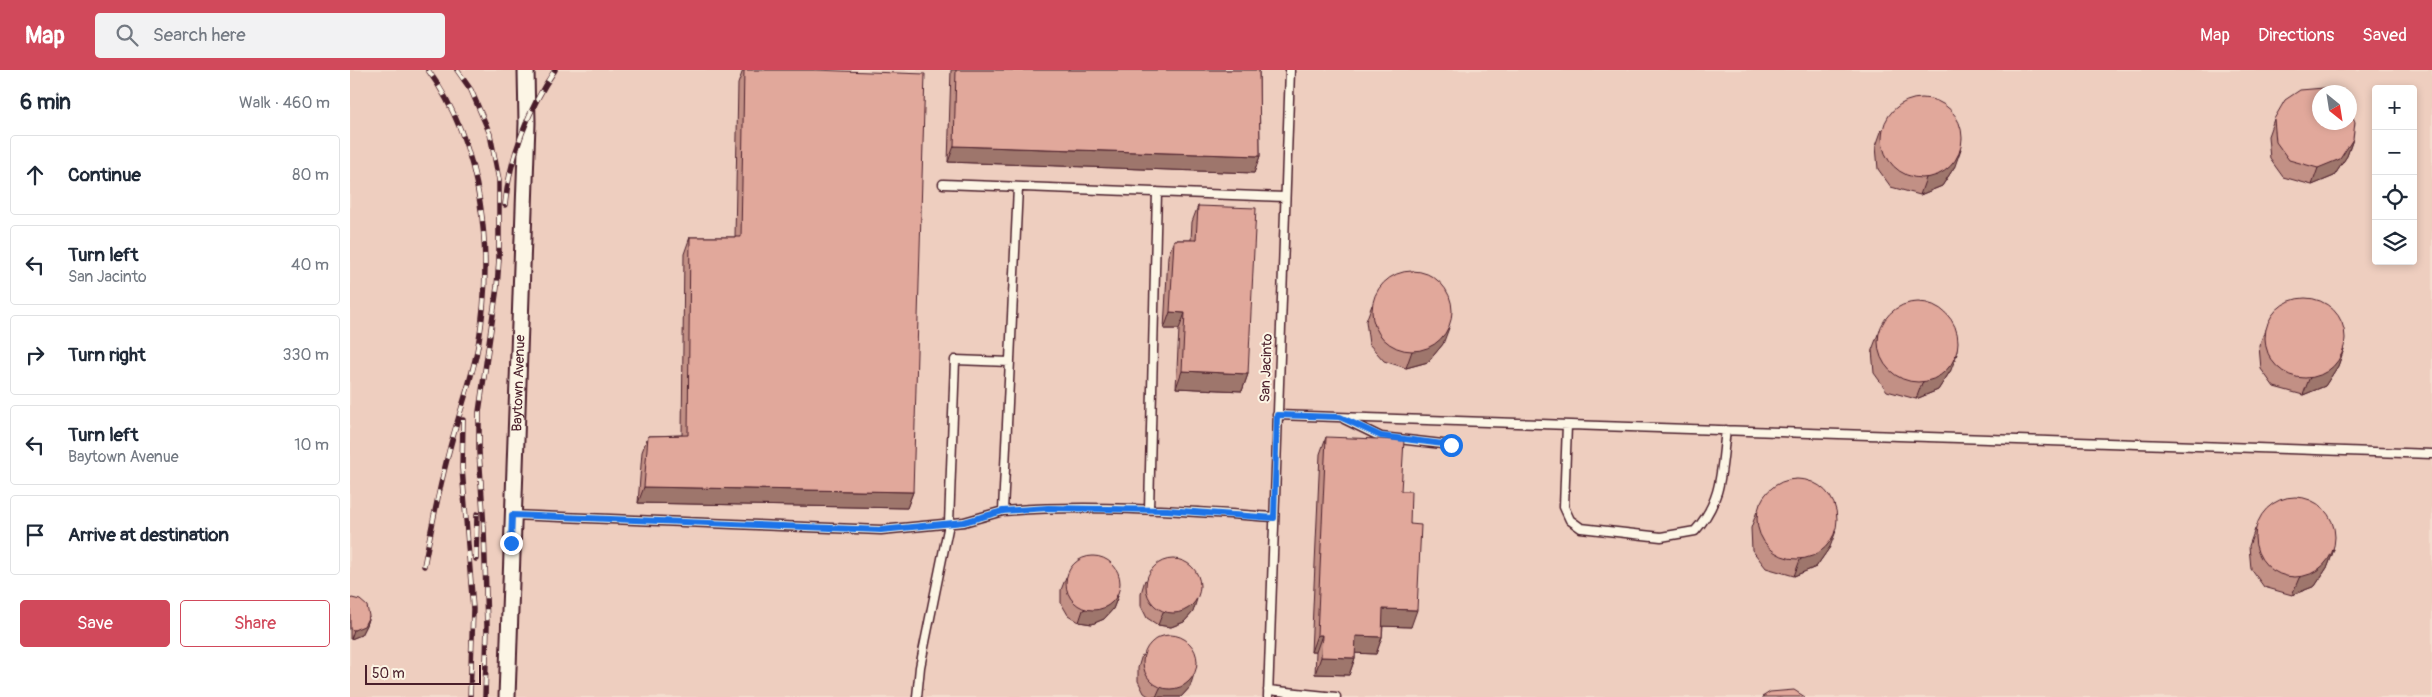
<!DOCTYPE html>
<meta charset="utf-8">
<style>
:root{--surface:#fff;--page:#f2f2f3;--text:#1f2937;--muted:#747a83;--line:#e0e1e3;--accent:#d1495b}
body{margin:0;font-family:Pangolin,sans-serif;background:var(--page);color:var(--text)}
.controls{position:absolute;right:15px;top:15px;display:grid;overflow:hidden;border-radius:5px;box-shadow:0 2px 8px #0003}
.controls button{width:45px;height:45px;display:grid;place-items:center;padding:0;border:0;border-bottom:1px solid var(--line);background:var(--surface);color:var(--text);font:25px sans-serif}
.compass{position:absolute;left:1962px;top:15px;width:45px;height:45px;border-radius:50%;background:var(--surface);box-shadow:0 2px 8px #0003;rotate:150deg}
.scale{position:absolute;left:15px;bottom:12px;width:116px;box-sizing:border-box;padding-left:5px;border:2px solid #4a1f2b;border-top:0;font-size:14px;line-height:18px;white-space:nowrap;color:#4a1f2b;-webkit-text-stroke:4px #fcf5e5;paint-order:stroke}
.stop{position:absolute;width:15px;height:15px;margin:-11px;border:4px solid #1a73e8;border-radius:50%;background:#fff}
.stop.end{background:#1a73e8;border-color:#fff;box-shadow:0 1px 5px #0008}
.list{margin:0;padding:0;list-style:none}
h2{display:flex;justify-content:space-between;align-items:center;height:65px;margin:0;padding:0 20px;font-size:21px}
h2 small{font-size:16px;font-weight:400;color:var(--muted)}
.list li{display:grid;grid-template-columns:32px 1fr auto;gap:15px;align-items:center;box-sizing:border-box;height:80px;margin:0 10px 10px;padding:0 10px;border:1px solid var(--line);border-radius:5px}
.list b{display:block;font-size:19px;white-space:nowrap}
.list p{margin:0;font-size:16px;white-space:nowrap;color:var(--muted)}
.list em{font-size:16px;font-style:normal;color:var(--muted)}
.actions{display:flex;gap:10px;padding:15px 20px}
.actions a{flex:1;padding:11px 0;border:1px solid var(--accent);border-radius:5px;text-align:center;font-size:18px;color:var(--accent)}
.actions .main{background:var(--accent);color:#fff}
.icon{flex:none;width:28px;height:28px;fill:none;stroke:currentColor;stroke-width:2;stroke-linecap:round;stroke-linejoin:round}
.map{position:relative;flex:none;width:2082px;height:627px;overflow:hidden}
header{display:flex;align-items:center;gap:30px;box-sizing:border-box;height:70px;padding:0 25px;background:var(--accent);color:#fff}
header strong{font-size:24px}
nav{display:flex;gap:28px;margin-inline-start:auto;font-size:18px}
.search{width:350px;height:45px;background:var(--page);display:flex;align-items:center;gap:12px;box-sizing:border-box;padding:0 18px;border-radius:5px;color:var(--muted);font-size:19px}
main{display:flex}
aside{flex:1;background:var(--surface)}
.map>svg:first-child{display:block}
.built{fill:#eecebf;fill-rule:evenodd}
.lines{fill:none;stroke-linecap:round;stroke-linejoin:round}
.lane-casing{stroke:#4a1f2b;stroke-width:11}
.street-casing{stroke:#4a1f2b;stroke-width:19}
.lane{stroke:#fcf5e5;stroke-width:8}
.street{stroke:#fcf5e5;stroke-width:15}
.rail-casing{stroke:#4a1f2b;stroke-width:5.5}
.rail{stroke:#fcf5e5;stroke-width:4;stroke-dasharray:11;stroke-linecap:butt}
.wall{fill:#c29085;stroke:#4a1f2b}
.shaded-wall{fill:#9e766c;stroke:#4a1f2b}
.building{fill:#e1a89b;stroke:#4a1f2b}
.route{stroke:#1a73e8;stroke-width:6}
.labels{text-anchor:middle;dominant-baseline:central;stroke-width:4;stroke-linejoin:round;paint-order:stroke}
.street-label{font-size:14px;fill:#4a1f2b;stroke:#fcf5e5}
</style>
<header>
<strong>Map</strong>
<div class="search"><svg class="icon" aria-label="search" viewBox="0 0 24 24"><circle cx="10" cy="10" r="6"/><path d="M15 15l6 6"/></svg>Search here</div>
<nav><a>Map</a><a>Directions</a><a>Saved</a></nav>
</header>
<main>
<aside>
<h2>6 min<small>Walk · 460 m</small></h2>
<ul class="list">
<li><svg class="icon" aria-label="ahead" viewBox="0 0 24 24"><path d="M12 20V5M6 11l6-6 6 6"/></svg><div><b>Continue</b></div><em>80 m</em></li>
<li><svg class="icon" aria-label="left" viewBox="0 0 24 24"><path d="M17 20v-9H6M10 6l-5 5 5 5"/></svg><div><b>Turn left</b><p>San Jacinto</p></div><em>40 m</em></li>
<li><svg class="icon" aria-label="right" viewBox="0 0 24 24"><path d="M7 20v-9h11M14 6l5 5-5 5"/></svg><div><b>Turn right</b></div><em>330 m</em></li>
<li><svg class="icon" aria-label="left" viewBox="0 0 24 24"><path d="M17 20v-9H6M10 6l-5 5 5 5"/></svg><div><b>Turn left</b><p>Baytown Avenue</p></div><em>10 m</em></li>
<li><svg class="icon" aria-label="arrive" viewBox="0 0 24 24"><path d="M6 21V4h12l-3 4 3 4H6"/></svg><div><b>Arrive at destination</b></div></li>
</ul>
<div class="actions"><a class="main">Save</a><a>Share</a></div>
</aside>
<div class="map">
<svg width="2082" height="627" viewBox="0 0 2082 627">
<rect width="100%" height="100%" fill="#f4decf"/>
<filter id="ink" filterUnits="userSpaceOnUse"><feTurbulence type="fractalNoise" baseFrequency=".02" numOctaves="2"/><feDisplacementMap in="SourceGraphic" scale="10" xChannelSelector="R" yChannelSelector="G"/><feConvolveMatrix kernelMatrix="1 2 1 2 8 2 1 2 1" color-interpolation-filters="sRGB"/></filter>
<g filter="url(#ink)">
<path class="built" d="M 0,0 L 2082,0 L 2082,627 L 0,627 ZM 2026,19 L 2063,19 L 2063,191 L 2026,191 ZM 1970,22 L 2000,22 L 2000,52 L 1970,52 Z"/>
<g class="lines">
<g class="lane-casing">
<path id="lane" d="M 593,114 L 935,127
M 668,117 L 653,441 C 743,434 833,441 924,447
M 927,345 L 2082,384
M 994,349 L 1031,367 L 1101,375
M 1217,355 L 1214,437 L 1220,450 L 1231,458 L 1311,467 L 1345,461 C 1373,430 1371,400 1376,360
M 799,439 L 807,122
M 162,445 L 531,460 L 614,452 L 653,441
M 918,620 L 986,627
M 567,627 L 570,597 L 599,454 L 605,290 L 660,292
M 918,627 L 940,0"/>
</g>
<g class="street-casing">
<g id="street">
<path id="s1" d="M 157,627 L 177,53 L 176,0"/>
</g>
</g>
<use href="#lane" class="lane"/>
<use href="#street" class="street"/>
<g class="rail-casing">
<path id="rail" d="M 107,0 L 121,20 L 140,64 L 149,110 L 149,189 L 147,217 L 129,342 L 129,382 L 134,459 L 137,556 L 135,627
M 155,135 C 160,87 178,39 205,0
M 113,350 L 112,398 L 123,539 L 120,627
M 126,489 L 127,444
M 74,496 C 81,460 88,424 97,389 C 106,351 121,314 128,276 C 144,185 134,77 78,0"/>
</g>
<use href="#rail" class="rail"/>
</g>
<path class="wall" d="M 393,0 L 464,0 L 563,422 L 557,438 L 288,433 L 292,382 L 298,366 L 332,365 L 334,184 L 340,167 L 385,167 L 388,14 Z
M 601,0 L 909,0 L 910,86 L 904,103 L 598,92 Z
M 1924,49 L 2003,69 L 1997,86 L 1984,106 L 1962,115 L 1933,107 L 1920,89 L 1918,66 Z
M 1532,59 L 1605,96 L 1592,116 L 1570,125 L 1541,117 L 1528,99 L 1526,76 Z
M 848,136 L 898,304 L 892,321 L 826,318 L 829,259 L 814,259 L 818,186 L 824,170 L 841,170 L 842,152 Z
M 1022,235 L 1093,274 L 1078,292 L 1056,298 L 1034,291 L 1019,274 L 1016,251 Z
M 1915,260 L 1994,279 L 1988,296 L 1975,316 L 1953,325 L 1924,317 L 1911,299 L 1909,276 Z
M 1528,264 L 1601,300 L 1588,320 L 1566,329 L 1537,321 L 1524,303 L 1522,280 Z
M 976,367 L 1051,421 L 1060,454 L 1061,557 L 1033,556 L 1032,567 L 1026,584 L 1005,583 L 1005,588 L 999,605 L 965,604 L 966,582 L 961,582 L 970,384 Z
M 1407,441 L 1480,477 L 1466,497 L 1444,506 L 1416,498 L 1402,480 L 1401,458 Z
M 1905,459 L 1984,479 L 1978,496 L 1965,516 L 1942,525 L 1914,517 L 1901,499 L 1899,476 Z
M 716,507 L 768,526 L 763,539 L 754,549 L 742,554 L 729,552 L 718,545 L 711,533 L 711,520 Z
M 795,510 L 843,542 L 834,552 L 821,557 L 808,555 L 797,548 L 791,536 L 791,523 Z
M 0,529 L 19,546 L 16,555 L 11,565 L 1,569 L 0,569 Z
M 792,585 L 840,617 L 831,627 L 800,627 L 794,623 L 788,611 L 788,598 Z"/>
<path class="shaded-wall" d="M 2003,69 L 1997,86 L 1984,106 L 1962,115 L 1968,98 Z
M 604,76 L 910,86 L 904,103 L 598,92 Z
M 1611,79 L 1605,96 L 1592,116 L 1570,125 L 1576,108 Z
M 820,242 L 835,243 L 829,259 L 814,259 Z
M 1099,258 L 1093,274 L 1078,292 L 1056,298 L 1062,281 Z
M 1994,279 L 1988,296 L 1975,316 L 1953,325 L 1959,309 Z
M 1607,284 L 1601,300 L 1588,320 L 1566,329 L 1572,313 Z
M 832,301 L 898,304 L 892,321 L 826,318 Z
M 294,417 L 563,422 L 557,438 L 288,433 Z
M 1486,461 L 1480,477 L 1466,497 L 1444,506 L 1450,490 Z
M 1984,479 L 1978,496 L 1965,516 L 1942,525 L 1949,508 Z
M 768,526 L 763,539 L 754,549 L 742,554 L 729,552 L 733,540 Z
M 847,529 L 843,542 L 834,552 L 821,557 L 808,555 L 813,542 Z
M 1033,539 L 1067,540 L 1061,557 L 1027,556 Z
M 19,546 L 16,555 L 11,565 L 1,569 L 4,560 Z
M 967,565 L 972,565 L 966,582 L 961,582 Z
M 1006,566 L 1032,567 L 1026,584 L 1000,583 Z
M 971,587 L 1005,588 L 999,605 L 965,604 Z
M 844,604 L 840,617 L 831,627 L 806,627 L 810,618 Z"/>
<path class="building" d="M 394,0 L 464,0 L 575,4 L 563,422 L 294,417 L 298,366 L 338,365 L 340,167 L 391,167 Z
M 606,0 L 909,0 L 910,86 L 604,76 Z
M 1974,18 L 1981,22 L 1970,22 L 1970,52 L 2000,52 L 2000,40 L 2005,52 L 2003,69 L 1990,89 L 1968,98 L 1939,90 L 1926,72 L 1924,49 L 1935,30 L 1950,20 Z
M1532 68a40 40 0 1 1 80 0a40 40 0 1 1-80 0Z
M 848,136 L 906,138 L 898,304 L 832,301 L 835,243 L 820,242 L 824,170 L 846,170 Z
M1022 241a40 40 0 1 1 80 0a40 40 0 1 1-80 0Z
M1915 268a40 40 0 1 1 80 0a40 40 0 1 1-80 0Z
M1528 272a40 40 0 1 1 80 0a40 40 0 1 1-80 0Z
M 976,367 L 1054,370 L 1051,421 L 1061,421 L 1060,454 L 1071,455 L 1067,540 L 1033,539 L 1032,567 L 1006,566 L 1005,588 L 971,587 L 972,565 L 967,565 Z
M1407 449a40 40 0 1 1 80 0a40 40 0 1 1-80 0Z
M1905 467a40 40 0 1 1 80 0a40 40 0 1 1-80 0Z
M716 513a27 27 0 1 1 54 0a27 27 0 1 1-54 0Z
M796 516a27 27 0 1 1 54 0a27 27 0 1 1-54 0Z
M 2,528 L 10,530 L 17,536 L 19,546 L 14,556 L 4,560 L 0,559 L 0,529 Z
M793 592a27 27 0 1 1 54 0a27 27 0 1 1-54 0Z
M 1444,620 L 1455,627 L 1412,627 L 1420,622 Z"/>
</g>
<g class="lines" filter="url(#ink)">
<path class="route" d="M 161,473 L 162,445 L 531,460 L 614,452 L 653,441 L 698,438 L 817,440 L 924,448 L 927,345 L 990,347 L 1031,366 L 1101,375"/>
</g>
<g class="labels">
<g class="street-label">
<text transform="translate(916 298) rotate(-88)">San Jacinto</text>
<text stroke="none"><textPath href="#s1" startOffset="314">Baytown Avenue</textPath></text>
</g>
</g>
</svg>
<div class="controls">
<button>+</button>
<button>−</button>
<button><svg class="icon" aria-label="locate" viewBox="0 0 24 24"><circle cx="12" cy="12" r="6"/><path d="M12 2v4M12 18v4M2 12h4M18 12h4"/></svg></button>
<button><svg class="icon" aria-label="layers" viewBox="0 0 24 24"><path d="M12 4l9 5-9 5-9-5zM3 14l9 5 9-5"/></svg></button>
</div>
<svg class="compass" viewBox="-18 -18 36 36"><path d="M0-13l5 13h-10z" fill="#e53935"/><path d="M0 13l5-13h-10z" fill="#747a83"/></svg>
<div class="scale">50 m</div>
<div class="stop" style="left:1101px;top:375px"></div>
<div class="stop end" style="left:161px;top:473px"></div>
</div>
</main>
